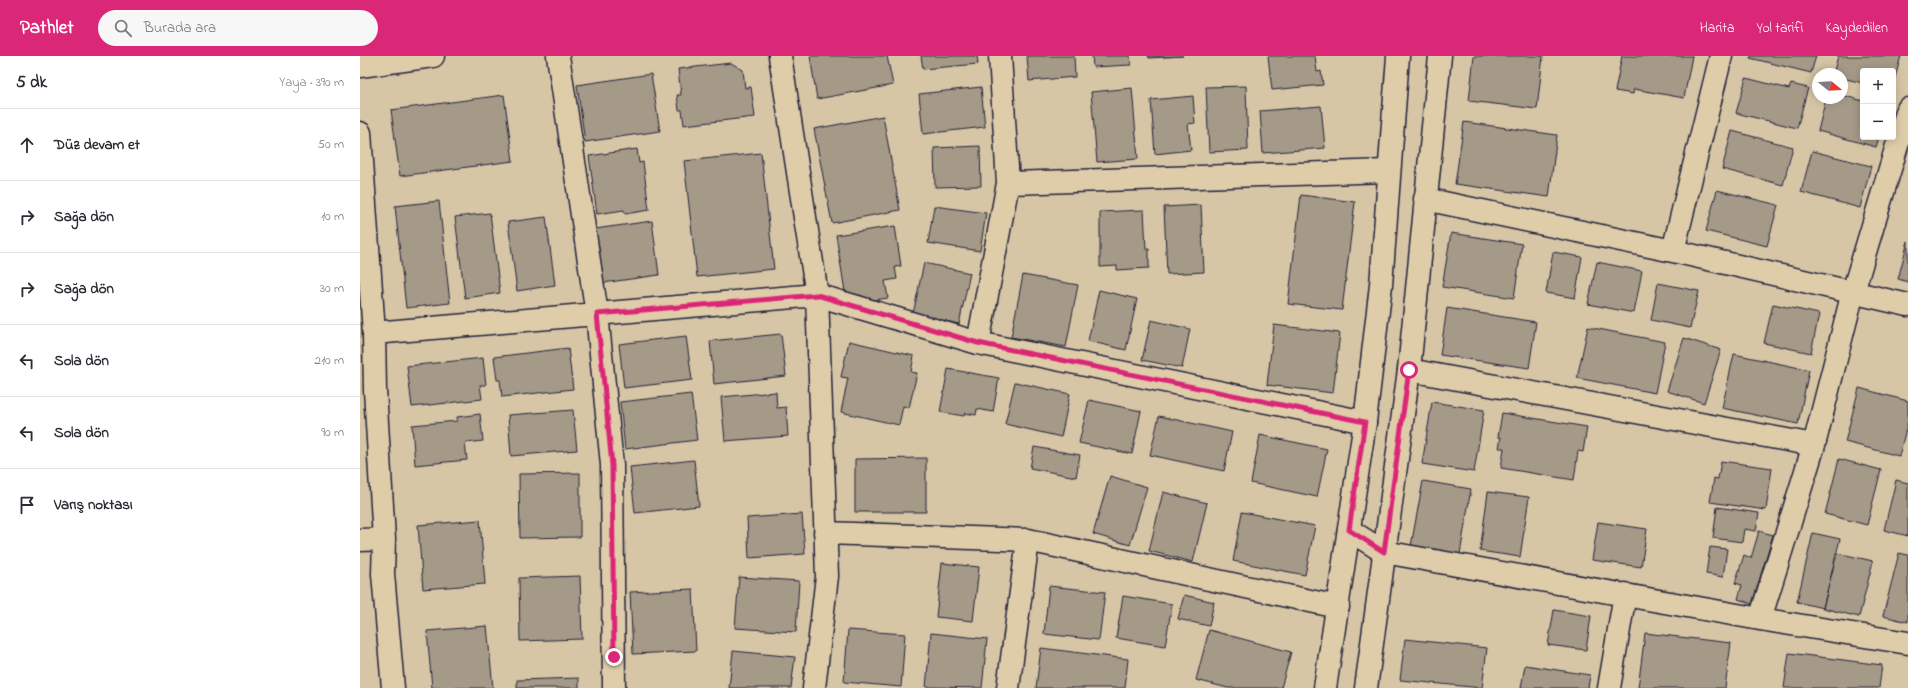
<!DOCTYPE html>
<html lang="tr">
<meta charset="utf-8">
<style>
:root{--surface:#fff;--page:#f7f7f7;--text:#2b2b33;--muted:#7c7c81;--line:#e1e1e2;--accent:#db2777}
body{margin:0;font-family:"Indie Flower",sans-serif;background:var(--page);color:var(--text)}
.controls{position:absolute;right:12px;top:12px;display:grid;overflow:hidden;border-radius:4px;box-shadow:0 2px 10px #0003}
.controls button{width:36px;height:36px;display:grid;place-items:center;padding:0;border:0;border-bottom:1px solid var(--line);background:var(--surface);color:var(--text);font:20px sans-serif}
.compass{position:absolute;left:1452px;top:12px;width:36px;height:36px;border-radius:50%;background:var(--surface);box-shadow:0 2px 10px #0003;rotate:108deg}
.stop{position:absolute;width:12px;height:12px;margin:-9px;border:3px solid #db2777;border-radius:50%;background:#fff}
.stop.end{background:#db2777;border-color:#fff;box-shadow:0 1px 4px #0008}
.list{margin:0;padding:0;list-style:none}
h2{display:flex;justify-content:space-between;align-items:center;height:52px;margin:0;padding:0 16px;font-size:17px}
h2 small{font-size:13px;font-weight:400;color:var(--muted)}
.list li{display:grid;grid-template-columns:26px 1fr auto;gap:12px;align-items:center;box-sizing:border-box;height:72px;padding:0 16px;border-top:1px solid var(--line)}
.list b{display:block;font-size:15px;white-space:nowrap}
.list em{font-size:13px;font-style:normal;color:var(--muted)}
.icon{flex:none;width:22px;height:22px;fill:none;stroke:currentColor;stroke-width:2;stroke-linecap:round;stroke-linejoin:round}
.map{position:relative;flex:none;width:1548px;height:632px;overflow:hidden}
header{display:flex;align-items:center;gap:24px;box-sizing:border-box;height:56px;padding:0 20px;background:var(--accent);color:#fff}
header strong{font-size:19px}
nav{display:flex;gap:22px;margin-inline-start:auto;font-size:14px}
.search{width:280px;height:36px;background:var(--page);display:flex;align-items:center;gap:10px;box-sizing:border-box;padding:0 14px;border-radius:22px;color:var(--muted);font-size:15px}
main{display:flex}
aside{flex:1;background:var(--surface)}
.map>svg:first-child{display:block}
.building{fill:#a59988;stroke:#22223b}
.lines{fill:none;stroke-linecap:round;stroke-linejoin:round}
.street-casing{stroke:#22223b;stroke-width:25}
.secondary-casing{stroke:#22223b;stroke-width:25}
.street{stroke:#dfcdaa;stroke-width:22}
.secondary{stroke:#dfcdaa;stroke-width:22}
.route{stroke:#db2777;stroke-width:5}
</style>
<header>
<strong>Pathlet</strong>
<div class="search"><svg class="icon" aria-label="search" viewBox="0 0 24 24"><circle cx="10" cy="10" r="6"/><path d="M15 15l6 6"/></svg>Burada ara</div>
<nav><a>Harita</a><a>Yol tarifi</a><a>Kaydedilen</a></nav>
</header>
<main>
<aside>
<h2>5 dk<small>Yaya · 390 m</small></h2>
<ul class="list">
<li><svg class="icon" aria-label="ahead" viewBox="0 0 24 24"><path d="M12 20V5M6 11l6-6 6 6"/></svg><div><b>Düz devam et</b></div><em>50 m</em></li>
<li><svg class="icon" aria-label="right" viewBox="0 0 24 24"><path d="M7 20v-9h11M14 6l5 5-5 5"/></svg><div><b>Sağa dön</b></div><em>10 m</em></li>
<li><svg class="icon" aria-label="right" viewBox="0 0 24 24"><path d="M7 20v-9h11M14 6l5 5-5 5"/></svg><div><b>Sağa dön</b></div><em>30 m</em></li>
<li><svg class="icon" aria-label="left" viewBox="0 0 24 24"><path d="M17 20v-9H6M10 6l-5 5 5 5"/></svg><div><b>Sola dön</b></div><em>210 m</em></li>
<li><svg class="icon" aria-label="left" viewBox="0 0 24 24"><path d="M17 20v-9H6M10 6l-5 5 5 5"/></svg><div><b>Sola dön</b></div><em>90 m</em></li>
<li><svg class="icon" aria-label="arrive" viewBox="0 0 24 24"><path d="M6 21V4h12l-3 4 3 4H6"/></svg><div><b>Varış noktası</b></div></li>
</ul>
</aside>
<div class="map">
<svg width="1548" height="632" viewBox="0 0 1548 632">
<rect width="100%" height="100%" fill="#d7c6a6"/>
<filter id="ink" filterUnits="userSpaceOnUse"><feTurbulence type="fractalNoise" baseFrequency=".025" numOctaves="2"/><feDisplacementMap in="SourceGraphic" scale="8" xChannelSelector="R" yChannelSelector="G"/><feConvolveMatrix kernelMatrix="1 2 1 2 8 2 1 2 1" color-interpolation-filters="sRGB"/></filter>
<g filter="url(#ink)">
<path class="building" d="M 450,0 L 527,0 L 533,29 L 457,43 Z
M 561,0 L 617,0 L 618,8 L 563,13 Z
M 667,0 L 714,0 L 715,21 L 669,25 Z
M 732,0 L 770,0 L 771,9 L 733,11 Z
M 788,0 L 823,0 L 789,2 Z
M 908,0 L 955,0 L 957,16 L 961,15 L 963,29 L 912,34 Z
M 1114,0 L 1183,0 L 1177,53 L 1109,45 Z
M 1262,0 L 1332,0 L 1324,42 L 1274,33 L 1273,38 L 1255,35 Z
M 1391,0 L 1456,0 L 1451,17 L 1390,2 Z
M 1478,0 L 1541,0 L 1533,29 L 1533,15 L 1503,15 L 1503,27 L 1482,22 L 1482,18 L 1473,18 Z
M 371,7 L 383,14 L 385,32 L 391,31 L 395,61 L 324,69 L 322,54 L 319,54 L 317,39 L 321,39 L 318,13 Z
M 291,18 L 300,75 L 225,86 L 217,29 Z
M 1386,22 L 1429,33 L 1431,28 L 1448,32 L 1437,72 L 1376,57 Z
M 886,30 L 888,94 L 849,96 L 846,31 Z
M 621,31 L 625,71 L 563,78 L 559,38 Z
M 772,32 L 778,103 L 737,106 L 731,36 Z
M 144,39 L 153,105 L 40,120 L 31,54 Z
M 1482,39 L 1503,45 L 1503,81 L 1519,81 L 1516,91 L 1458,75 L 1466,42 L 1482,42 Z
M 833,40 L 835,67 L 828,68 L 831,94 L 795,98 L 791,44 Z
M 961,50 L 965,92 L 903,97 L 900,55 Z
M 523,60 L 540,154 L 472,167 L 454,73 Z
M 1104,66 L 1197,79 L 1189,141 L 1095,128 Z
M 1372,75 L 1433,91 L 1423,129 L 1362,113 Z
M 620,90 L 621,130 L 575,131 L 574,92 Z
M 277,93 L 279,107 L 283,106 L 289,154 L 265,158 L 264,154 L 237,158 L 229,100 Z
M 1452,95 L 1511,110 L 1500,152 L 1441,136 Z
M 401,97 L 414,213 L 337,221 L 324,105 Z
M 1357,134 L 1418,149 L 1407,190 L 1346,175 Z
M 941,139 L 995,146 L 982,254 L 928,248 Z
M 79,145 L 90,247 L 46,252 L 35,150 Z
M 841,149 L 844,216 L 807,218 L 804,151 Z
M 574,150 L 626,157 L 620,195 L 568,187 Z
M 784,154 L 786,193 L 789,193 L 789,212 L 757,214 L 757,210 L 740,211 L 740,156 Z
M 130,157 L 140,237 L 105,242 L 95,161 Z
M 186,161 L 195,229 L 157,235 L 148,166 Z
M 292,165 L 299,219 L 243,227 L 235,173 Z
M 535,170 L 541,210 L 535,211 L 537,223 L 525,225 L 528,242 L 502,246 L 501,239 L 486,242 L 476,179 Z
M 1091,177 L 1162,188 L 1154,242 L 1082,231 Z
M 1548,185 L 1548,226 L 1538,223 Z
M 1193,196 L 1222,201 L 1215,242 L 1186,237 Z
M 1237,206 L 1282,215 L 1274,257 L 1228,248 Z
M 564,207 L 610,217 L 599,268 L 553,258 Z
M 663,219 L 718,229 L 706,291 L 651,281 Z
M 1298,227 L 1339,235 L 1330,272 L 1291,264 Z
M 739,234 L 777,243 L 766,294 L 728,285 Z
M 1413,248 L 1459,258 L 1451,297 L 1404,287 Z
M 1087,252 L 1176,266 L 1169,312 L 1080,299 Z
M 791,264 L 830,273 L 822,312 L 782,304 Z
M 914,269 L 980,277 L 973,337 L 907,329 Z
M 1228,271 L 1305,286 L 1295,337 L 1217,322 Z
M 421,278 L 426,320 L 354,328 L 350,285 Z
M 326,280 L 332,324 L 264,332 L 259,288 Z
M 1324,282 L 1361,294 L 1344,347 L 1307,335 Z
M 489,285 L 554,300 L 551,316 L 557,317 L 549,352 L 543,350 L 539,369 L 481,356 L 488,322 L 481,321 Z
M 208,292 L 213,333 L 142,341 L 140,324 L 137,324 L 134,301 Z
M 1374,298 L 1449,314 L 1438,368 L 1362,352 Z
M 123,302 L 126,329 L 120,329 L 122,343 L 52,351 L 47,310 Z
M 588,313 L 639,322 L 633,356 L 617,353 L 616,359 L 605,357 L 604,360 L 580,356 Z
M 655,326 L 710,338 L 701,381 L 645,368 Z
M 1499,332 L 1548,345 L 1548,365 L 1539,400 L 1485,386 Z
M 416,336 L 417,352 L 426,351 L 428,380 L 365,385 L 361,341 Z
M 331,338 L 337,384 L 265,393 L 260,346 Z
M 729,344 L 781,355 L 772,398 L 719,387 Z
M 1072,346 L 1124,354 L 1114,416 L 1062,408 Z
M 213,354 L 217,394 L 151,400 L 148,359 Z
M 1142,357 L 1227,371 L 1223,396 L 1218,395 L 1214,424 L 1141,412 L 1144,392 L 1139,392 L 1141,381 L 1138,381 Z
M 120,358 L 123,385 L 105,387 L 107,404 L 55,409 L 52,369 L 97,365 L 97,361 Z
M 799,360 L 872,376 L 864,415 L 790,399 Z
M 900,379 L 967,393 L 957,441 L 891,427 Z
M 674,391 L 720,399 L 716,421 L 670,412 Z
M 566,402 L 566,456 L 495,456 L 495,403 Z
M 1479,403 L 1521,414 L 1507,469 L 1465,458 Z
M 334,404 L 339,450 L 275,457 L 270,411 Z
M 1361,405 L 1412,412 L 1406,454 L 1350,446 L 1354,422 L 1358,423 Z
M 220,417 L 220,481 L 160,482 L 159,418 Z
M 750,420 L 787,431 L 770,489 L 733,478 Z
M 1536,424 L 1548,427 L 1548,480 L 1524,474 Z
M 1063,425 L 1111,433 L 1100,498 L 1051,490 Z
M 803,436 L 847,447 L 833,506 L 789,495 Z
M 1128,436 L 1169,441 L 1160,501 L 1120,495 Z
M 1357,451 L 1399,457 L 1396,475 L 1384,473 L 1382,486 L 1353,482 Z
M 882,456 L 955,470 L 945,519 L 873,505 Z
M 442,458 L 445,498 L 389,502 L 387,462 Z
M 120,464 L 125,528 L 63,533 L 58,469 Z
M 1238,466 L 1287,473 L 1281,511 L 1232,504 Z
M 1399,475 L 1413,479 L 1392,548 L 1378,543 L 1382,529 L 1375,527 L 1384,499 L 1391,502 Z
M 1453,477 L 1480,483 L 1463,552 L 1437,546 Z
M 1350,491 L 1367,493 L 1363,521 L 1346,518 Z
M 1477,497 L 1513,505 L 1499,561 L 1463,552 Z
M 1539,497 L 1548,499 L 1548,566 L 1523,560 Z
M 582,507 L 619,511 L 613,565 L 576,561 Z
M 220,520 L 222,583 L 160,585 L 159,522 Z
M 379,521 L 439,525 L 436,576 L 375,572 Z
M 689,530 L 745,536 L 739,584 L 684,578 Z
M 333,533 L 336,595 L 273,598 L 270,536 Z
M 824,539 L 854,546 L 849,570 L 818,563 Z
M 763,540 L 812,548 L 805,590 L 756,582 Z
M 1194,554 L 1231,560 L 1226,594 L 1188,589 Z
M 127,570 L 133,632 L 72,632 L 67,575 Z
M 488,574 L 545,578 L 541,631 L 484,626 Z
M 849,574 L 931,596 L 921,632 L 868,632 L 836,624 Z
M 571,577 L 627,583 L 622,632 L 566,631 Z
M 1285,577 L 1371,587 L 1365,632 L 1278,632 Z
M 1045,583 L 1127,592 L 1122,632 L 1040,624 Z
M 681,592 L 768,603 L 765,632 L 676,632 Z
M 373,595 L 435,601 L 431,632 L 369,632 Z
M 1429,597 L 1522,609 L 1519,632 L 1424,632 Z
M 1165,609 L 1230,619 L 1228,632 L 1161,632 Z
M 219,622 L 219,632 L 157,632 L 157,624 Z"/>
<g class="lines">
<g class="street-casing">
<path id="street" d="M 198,0 L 237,258 L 252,409 L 254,632
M 420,0 L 457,239 L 467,520 L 454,632
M 0,10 L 73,0
M 0,77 L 14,277 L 15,334 L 24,483 L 23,518 L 33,632
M 648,127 L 1028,115
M 1065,143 L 1313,195 L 1548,249
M 1313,195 L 1361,0
M 14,277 L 457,239 L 618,287 L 1005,366
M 618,287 L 648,127 L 640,0
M 1049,314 L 1454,389
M 989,474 L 1024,496 L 1400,563 L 1548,587
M 465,477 L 668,484 L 978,551
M 0,484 L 24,483
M 1400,563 L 1454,389 L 1493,236 L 1548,53
M 648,632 L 668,484
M 1249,632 L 1265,538"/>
</g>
<g class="secondary-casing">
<path id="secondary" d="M 965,632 L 1005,366 L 1021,229 L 1038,0
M 1006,632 L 1049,314 L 1080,0"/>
</g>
<use href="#street" class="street"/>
<use href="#secondary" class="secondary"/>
</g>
</g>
<g class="lines" filter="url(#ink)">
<path class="route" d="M 254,601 L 252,409 L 237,258 L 457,239 L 618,287 L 1005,366 L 989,474 L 1024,496 L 1049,314"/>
</g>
</svg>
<div class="controls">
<button>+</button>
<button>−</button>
</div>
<svg class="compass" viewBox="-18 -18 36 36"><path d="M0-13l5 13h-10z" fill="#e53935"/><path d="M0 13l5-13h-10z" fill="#7c7c81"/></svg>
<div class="stop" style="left:1049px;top:314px"></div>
<div class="stop end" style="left:254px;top:601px"></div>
</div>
</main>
